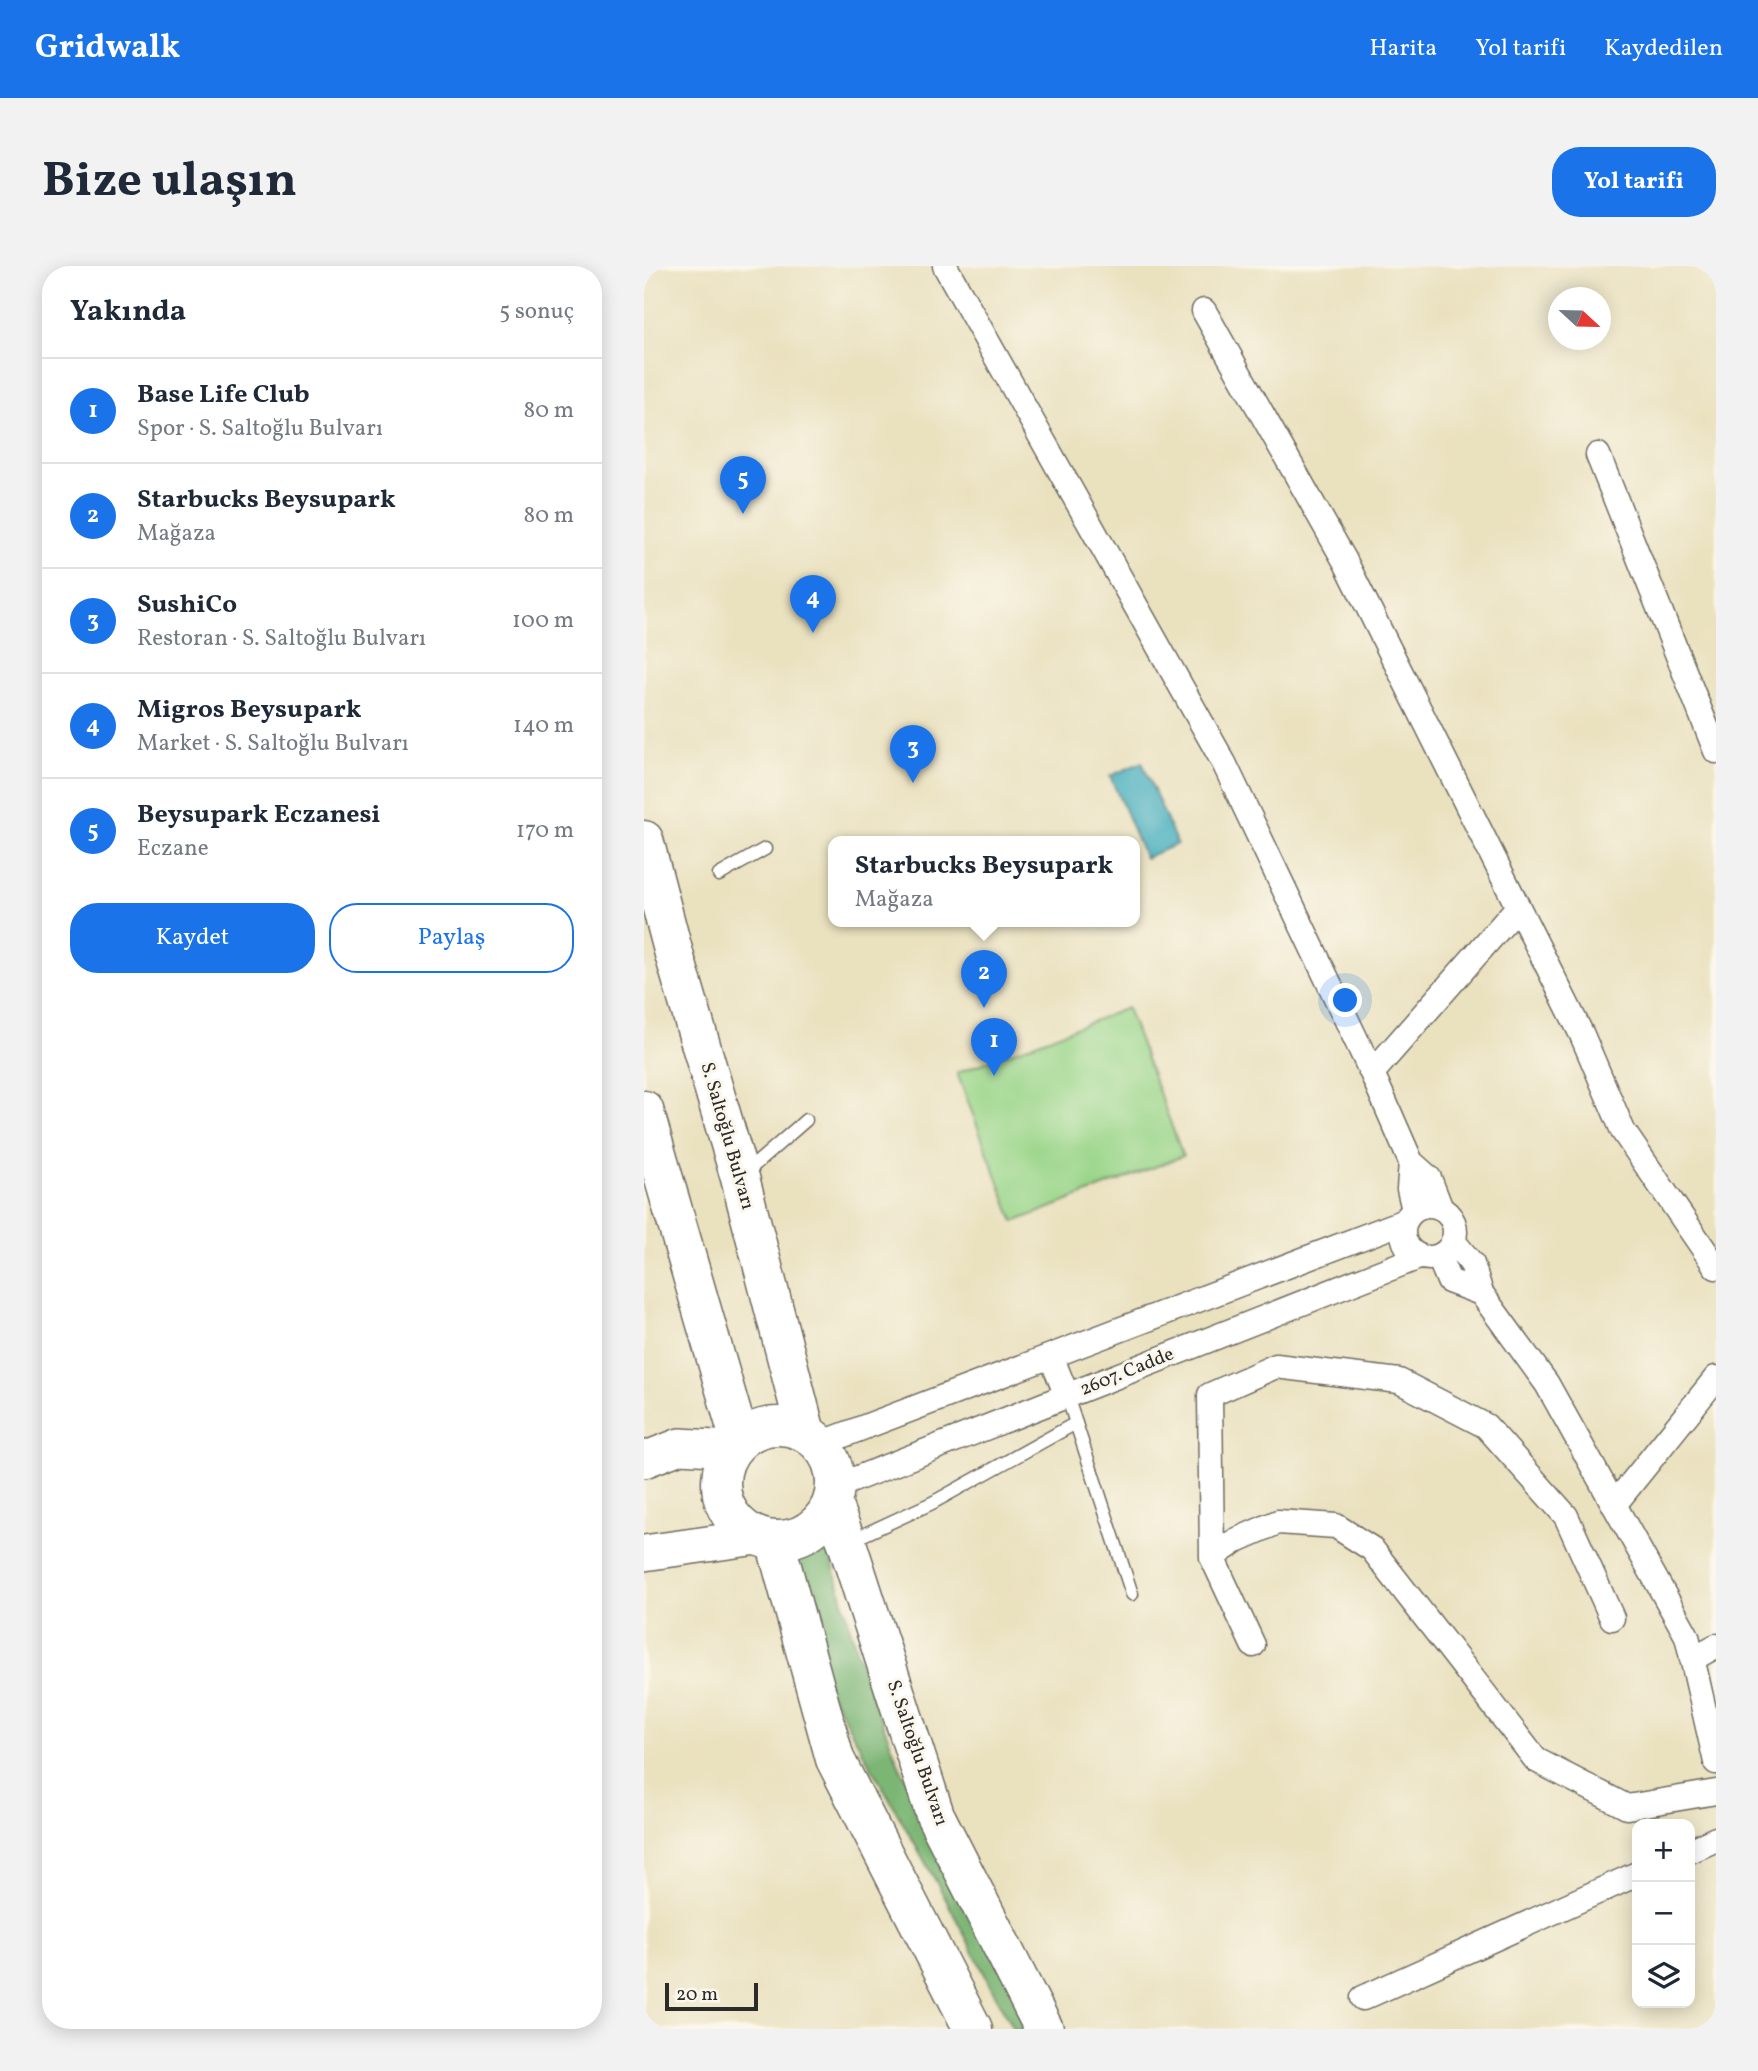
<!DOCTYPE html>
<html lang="tr">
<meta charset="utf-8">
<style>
:root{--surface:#fff;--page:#f2f2f3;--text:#1f2937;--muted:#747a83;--line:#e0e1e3;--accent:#1a73e8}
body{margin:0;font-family:Vollkorn,serif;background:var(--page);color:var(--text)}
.controls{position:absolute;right:21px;bottom:21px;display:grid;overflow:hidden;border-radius:14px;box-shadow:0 4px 18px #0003}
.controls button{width:63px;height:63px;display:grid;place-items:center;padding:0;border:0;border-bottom:2px solid var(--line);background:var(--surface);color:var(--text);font:35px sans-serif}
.compass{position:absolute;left:904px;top:21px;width:63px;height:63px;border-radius:50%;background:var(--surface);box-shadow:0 4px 18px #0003;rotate:112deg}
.scale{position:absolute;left:21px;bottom:18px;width:93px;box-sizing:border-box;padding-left:7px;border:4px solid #2b2b2b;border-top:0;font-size:19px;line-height:24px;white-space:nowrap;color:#2b2b2b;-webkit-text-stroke:5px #fbf7ec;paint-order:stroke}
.you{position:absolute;left:702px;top:735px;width:24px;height:24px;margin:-18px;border:5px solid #fff;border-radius:50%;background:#1a73e8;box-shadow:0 0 0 10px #1a73e833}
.badge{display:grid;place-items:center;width:46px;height:46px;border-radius:50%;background:var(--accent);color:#fff;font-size:23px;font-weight:700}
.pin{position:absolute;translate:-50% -58px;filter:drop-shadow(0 2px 4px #0008)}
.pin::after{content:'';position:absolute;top:37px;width:24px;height:21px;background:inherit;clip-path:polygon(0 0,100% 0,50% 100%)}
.popup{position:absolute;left:184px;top:570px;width:312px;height:91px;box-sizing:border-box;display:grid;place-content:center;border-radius:14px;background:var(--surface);filter:drop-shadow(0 2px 5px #0005);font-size:23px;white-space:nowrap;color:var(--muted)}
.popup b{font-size:26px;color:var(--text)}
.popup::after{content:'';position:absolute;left:50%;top:100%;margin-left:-14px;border:14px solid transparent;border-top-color:var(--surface)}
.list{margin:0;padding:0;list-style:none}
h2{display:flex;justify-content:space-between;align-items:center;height:91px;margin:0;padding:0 28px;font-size:30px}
h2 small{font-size:23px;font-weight:400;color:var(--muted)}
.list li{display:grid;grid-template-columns:46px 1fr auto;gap:21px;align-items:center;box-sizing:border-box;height:105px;padding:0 28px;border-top:2px solid var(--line)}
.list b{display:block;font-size:26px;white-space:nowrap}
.list p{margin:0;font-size:23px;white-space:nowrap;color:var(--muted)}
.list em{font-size:23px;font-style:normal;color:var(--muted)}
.actions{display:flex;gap:14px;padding:21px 28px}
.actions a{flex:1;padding:16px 0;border:2px solid var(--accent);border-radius:28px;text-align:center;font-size:24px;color:var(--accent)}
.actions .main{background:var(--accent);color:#fff}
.icon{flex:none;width:38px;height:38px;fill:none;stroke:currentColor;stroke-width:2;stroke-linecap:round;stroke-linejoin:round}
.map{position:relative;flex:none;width:1072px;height:1763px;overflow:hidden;border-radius:28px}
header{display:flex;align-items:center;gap:42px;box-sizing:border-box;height:98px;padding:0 35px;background:var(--accent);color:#fff}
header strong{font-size:33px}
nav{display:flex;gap:38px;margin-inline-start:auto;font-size:24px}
.intro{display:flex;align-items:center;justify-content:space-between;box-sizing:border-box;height:168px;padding:0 42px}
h1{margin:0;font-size:49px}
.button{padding:18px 32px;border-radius:28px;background:var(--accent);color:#fff;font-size:24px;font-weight:700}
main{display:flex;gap:42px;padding:0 42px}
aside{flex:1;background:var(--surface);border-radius:28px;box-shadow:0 4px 18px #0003}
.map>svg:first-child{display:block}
.green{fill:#9ad589;stroke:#62805a;stroke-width:2}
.forest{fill:#7bb675;stroke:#537050;stroke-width:2}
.water{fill:#3caabb;stroke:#346a73;stroke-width:2}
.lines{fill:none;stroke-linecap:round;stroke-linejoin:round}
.lane-casing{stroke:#6e6b5f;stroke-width:15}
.street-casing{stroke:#6e6b5f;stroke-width:27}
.secondary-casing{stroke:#6e6b5f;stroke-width:38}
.primary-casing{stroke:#6e6b5f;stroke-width:41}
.lane{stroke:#fff;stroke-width:12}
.street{stroke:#fff;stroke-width:24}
.secondary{stroke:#fff;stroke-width:35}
.primary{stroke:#fff;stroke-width:38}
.labels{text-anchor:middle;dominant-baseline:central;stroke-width:6;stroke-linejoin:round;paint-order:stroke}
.street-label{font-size:19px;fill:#2b2b2b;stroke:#fbf7ec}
</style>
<header>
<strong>Gridwalk</strong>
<nav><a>Harita</a><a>Yol tarifi</a><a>Kaydedilen</a></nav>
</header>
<div class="intro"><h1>Bize ulaşın</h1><a class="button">Yol tarifi</a></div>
<main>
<aside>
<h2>Yakında<small>5 sonuç</small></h2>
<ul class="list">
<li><span class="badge">1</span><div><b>Base Life Club</b><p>Spor · S. Saltoğlu Bulvarı</p></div><em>80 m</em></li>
<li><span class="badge">2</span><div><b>Starbucks Beysupark</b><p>Mağaza</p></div><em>80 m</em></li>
<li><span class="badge">3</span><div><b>SushiCo</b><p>Restoran · S. Saltoğlu Bulvarı</p></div><em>100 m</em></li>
<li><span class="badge">4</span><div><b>Migros Beysupark</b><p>Market · S. Saltoğlu Bulvarı</p></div><em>140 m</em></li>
<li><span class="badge">5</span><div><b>Beysupark Eczanesi</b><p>Eczane</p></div><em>170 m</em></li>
</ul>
<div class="actions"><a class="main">Kaydet</a><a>Paylaş</a></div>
</aside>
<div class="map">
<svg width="1072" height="1763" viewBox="0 0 1072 1763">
<rect width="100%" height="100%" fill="#fbf7ec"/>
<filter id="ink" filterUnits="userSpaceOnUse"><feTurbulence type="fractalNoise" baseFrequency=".0143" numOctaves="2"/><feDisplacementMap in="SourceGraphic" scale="14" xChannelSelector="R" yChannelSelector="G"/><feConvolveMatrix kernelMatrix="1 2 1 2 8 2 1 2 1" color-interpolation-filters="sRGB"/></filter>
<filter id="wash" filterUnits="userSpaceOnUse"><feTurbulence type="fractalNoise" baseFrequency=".00686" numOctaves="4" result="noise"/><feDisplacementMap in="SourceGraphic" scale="28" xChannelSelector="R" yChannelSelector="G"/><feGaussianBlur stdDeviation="1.57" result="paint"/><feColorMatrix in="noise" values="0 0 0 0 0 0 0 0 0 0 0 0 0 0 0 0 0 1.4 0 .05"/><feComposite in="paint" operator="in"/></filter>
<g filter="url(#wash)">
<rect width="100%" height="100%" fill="#eae1bf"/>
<path class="green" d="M 483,742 L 539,890 L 370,956 L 313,807 Z"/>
<path class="forest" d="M 183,1276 L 212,1384 L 228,1430 L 256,1501 L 389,1763 L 369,1763 C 341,1710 315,1655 285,1603 C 229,1503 169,1404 125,1297 L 157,1289 Z"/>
<path class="water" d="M 498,496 L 533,578 L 501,592 L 466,510 Z"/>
</g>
<g filter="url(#ink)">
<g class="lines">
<g class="lane-casing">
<path id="lane" d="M 75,609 L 121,583
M 99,909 L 162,854
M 423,1130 L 488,1328
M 206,1275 L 288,1237 L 432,1157"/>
</g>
<g class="street-casing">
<path id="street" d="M 301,0 L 580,497 L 728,807 L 767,896 L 785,912 L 797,943
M 560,45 L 701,295 L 938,769 L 979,865 L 1072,1001
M 954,189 L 1072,485
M 728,807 L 874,641
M 767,896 L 765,923 L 770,944
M759 966a26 26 0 1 1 52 0a26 26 0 1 1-52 0Z
M 809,975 L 828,998 L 837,1027 L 903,1118 L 1043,1370 L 1072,1496
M 795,991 L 805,1015 L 837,1027
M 407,1090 L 423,1130
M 176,1178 L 761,955
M 191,1221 L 775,991
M 970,1239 L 1072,1112
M 568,1291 L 566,1129 L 632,1100 L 755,1115 L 842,1160 L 922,1250 L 968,1352
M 609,1379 L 568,1291 L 593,1274 L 634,1256 L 692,1260 L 728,1283 L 892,1494 L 983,1541 L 1072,1526
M 1048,1393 L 1072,1380
M 1046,1585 L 1072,1573
M 719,1732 L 993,1608"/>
</g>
<g class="secondary-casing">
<path id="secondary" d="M 0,1194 L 36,1180 L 88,1183
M 0,1287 L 113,1271"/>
</g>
<g class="primary-casing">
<path id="primary" d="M 0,574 L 30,688 L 96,912 L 162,1167
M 0,844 L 95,1172
M77 1217a57 57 0 1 1 114 0a57 57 0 1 1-114 0Z
M 188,1238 L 203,1277 L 291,1549 L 400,1763
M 131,1275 L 191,1493 L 329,1763"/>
</g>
<use href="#lane" class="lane"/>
<use href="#street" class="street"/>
<use href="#secondary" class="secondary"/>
<use href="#primary" class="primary"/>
</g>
</g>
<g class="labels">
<g class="street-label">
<text transform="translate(83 870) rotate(74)">S. Saltoğlu Bulvarı</text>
<text transform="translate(483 1106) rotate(-22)">2607. Cadde</text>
<text transform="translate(273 1487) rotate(71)">S. Saltoğlu Bulvarı</text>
</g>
</g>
</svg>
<div class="controls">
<button>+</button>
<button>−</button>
<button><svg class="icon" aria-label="layers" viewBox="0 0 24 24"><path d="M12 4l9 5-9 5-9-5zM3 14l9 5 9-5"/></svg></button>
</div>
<svg class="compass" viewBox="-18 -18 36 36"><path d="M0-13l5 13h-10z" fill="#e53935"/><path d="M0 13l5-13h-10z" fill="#747a83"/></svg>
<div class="scale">20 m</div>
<div class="you"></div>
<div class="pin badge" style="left:350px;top:810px">1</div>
<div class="pin badge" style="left:340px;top:742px">2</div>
<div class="popup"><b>Starbucks Beysupark</b>Mağaza</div>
<div class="pin badge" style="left:269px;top:517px">3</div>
<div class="pin badge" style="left:169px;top:367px">4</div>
<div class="pin badge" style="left:99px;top:248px">5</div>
</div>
</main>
